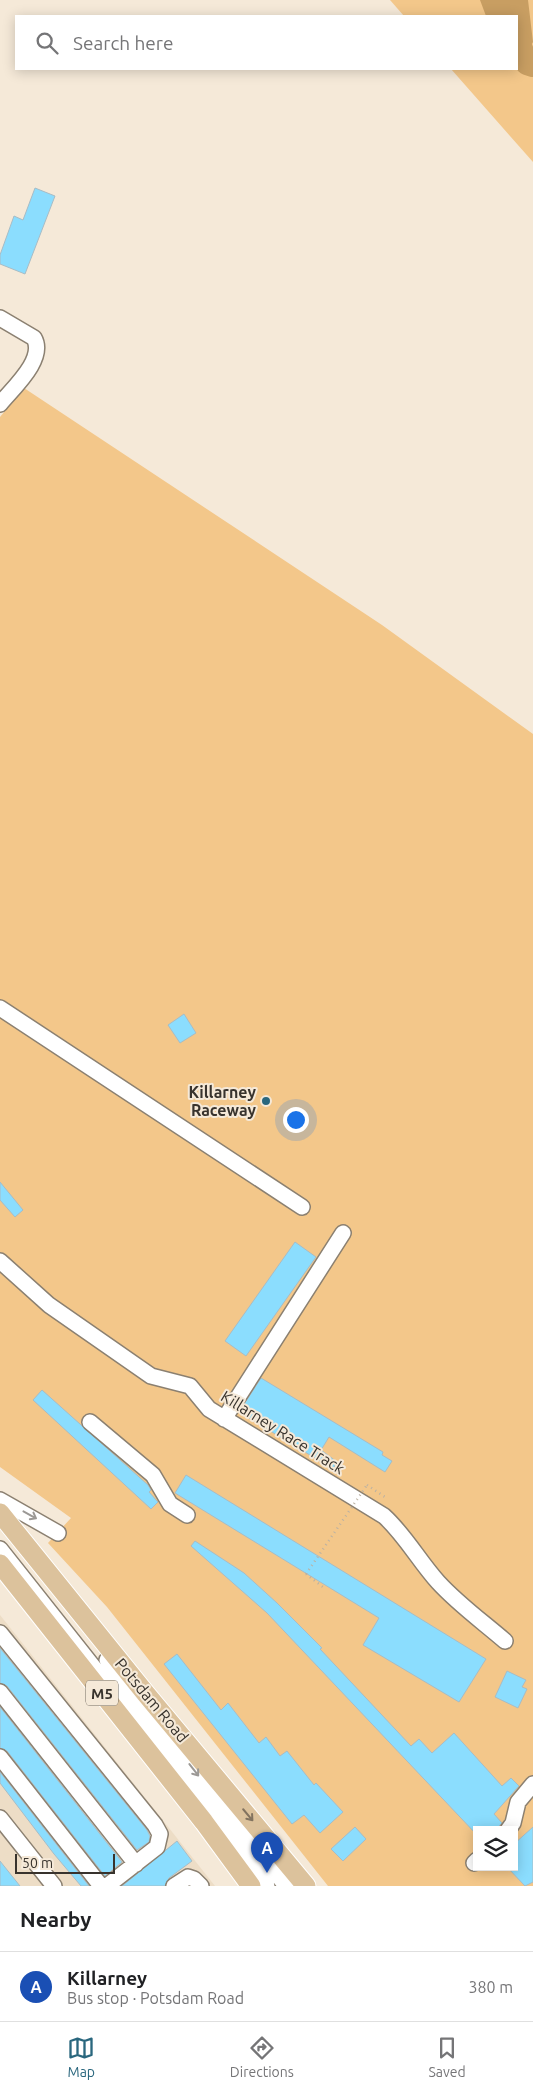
<!DOCTYPE html>
<meta charset="utf-8">
<style>
:root{--surface:#fff;--page:#f2f2f2;--text:#202124;--muted:#757577;--line:#e0e0e0;--accent:#2a677e}
body{margin:0;font-family:Ubuntu,sans-serif;background:var(--page);color:var(--text)}
.controls{position:absolute;right:15px;bottom:15px;display:grid;overflow:hidden;border-radius:0px;box-shadow:0 2px 12px #0003}
.controls button{width:45px;height:45px;display:grid;place-items:center;padding:0;border:0;border-bottom:1px solid var(--line);background:var(--surface);color:var(--text);font:25px sans-serif}
.scale{position:absolute;left:15px;bottom:12px;width:100px;box-sizing:border-box;padding-left:5px;border:2px solid #38332d;border-top:0;font-size:14px;line-height:18px;white-space:nowrap;color:#38332d;-webkit-text-stroke:4px #f5e9d8;paint-order:stroke}
.you{position:absolute;left:295px;top:1119px;width:18px;height:18px;margin:-12px;border:4px solid #fff;border-radius:50%;background:#1a73e8;box-shadow:0 0 0 8px #1a73e833}
.badge{display:grid;place-items:center;width:32px;height:32px;border-radius:50%;background:var(--accent);color:#fff;font-size:16px;font-weight:700}
.pin{position:absolute;translate:-50% -41px;filter:drop-shadow(0 1px 2px #0008)}
.pin::after{content:'';position:absolute;top:26px;width:18px;height:15px;background:inherit;clip-path:polygon(0 0,100% 0,50% 100%)}
.list{margin:0;padding:0;list-style:none}
h2{display:flex;justify-content:space-between;align-items:center;height:65px;margin:0;padding:0 20px;font-size:21px}
h2 small{font-size:16px;font-weight:400;color:var(--muted)}
.list li{display:grid;grid-template-columns:32px 1fr auto;gap:15px;align-items:center;box-sizing:border-box;height:70px;padding:0 20px;border-top:1px solid var(--line)}
.list b{display:block;font-size:19px;white-space:nowrap}
.list p{margin:0;font-size:16px;white-space:nowrap;color:var(--muted)}
.list em{font-size:16px;font-style:normal;color:var(--muted)}
.icon{flex:none;width:28px;height:28px;fill:none;stroke:currentColor;stroke-width:2;stroke-linecap:round;stroke-linejoin:round}
.map{position:relative;flex:none;width:533px;height:1886px;overflow:hidden}
.search{position:absolute;background:var(--surface);box-shadow:0 2px 12px #0003;left:15px;right:15px;top:15px;height:55px;display:flex;align-items:center;gap:12px;box-sizing:border-box;padding:0 18px;border-radius:0px;color:var(--muted);font-size:19px}
.sheet{height:135px;background:var(--surface)}
nav{display:flex;justify-content:space-around;align-items:center;box-sizing:border-box;height:70px;border-top:1px solid var(--line);background:var(--surface);font-size:14px;color:var(--muted)}
nav a{display:grid;justify-items:center;gap:2px}
nav .on{color:var(--accent)}
.map>svg:first-child{display:block}
.built{fill:#edddc6}
.green{fill:#f3c78a;fill-rule:evenodd}
.water{fill:#c89e62}
.lines{fill:none;stroke-linecap:round;stroke-linejoin:round}
.river{stroke:#c89e62;stroke-width:24}
.building{fill:#8bddfe;stroke:#a8bcc5}
.minor-casing{stroke:#8b8071;stroke-width:18}
.major-casing{stroke:#fff;stroke-width:21}
.path{stroke:#bab1a3;stroke-width:2.5;stroke-dasharray:1 4;stroke-linecap:butt}
.minor{stroke:#fff;stroke-width:15}
.major{stroke:#dcc29c;stroke-width:19}
.path-bridge{stroke:#bab1a3;stroke-width:2.5;stroke-dasharray:1 4;stroke-linecap:butt}
.oneway{stroke:#9c9996}
.oneway2{stroke:#82735f}
.poi-dot{fill:#2a677e;stroke:#f5e9d8;stroke-width:2}
.labels{text-anchor:middle;dominant-baseline:central;stroke-width:4;stroke-linejoin:round;paint-order:stroke}
.shield{fill:#f5e9d8;stroke:#716a60;stroke-width:1}
.shield-label{font-size:15px;font-weight:bold;fill:#38332d}
.poi-label{font-size:16px;font-weight:bold;fill:#38332d;stroke:#f5e9d8;text-anchor:end}
.street-label{font-size:16px;fill:#38332d;stroke:#f5e9d8}
</style>
<div class="map">
<svg width="533" height="1886" viewBox="0 0 533 1886">
<rect width="100%" height="100%" fill="#f5e9d8"/>
<path class="built" d="M 0,1615 L 215,1886 L 0,1886 Z"/>
<path class="green" d="M 390,0 L 533,0 L 533,162 L 451,69 L 517,69 L 517,16 L 404,16 Z
M 24,388 L 382,625 L 533,734 L 533,1886 L 328,1886 L 107,1607 L 48,1543 L 71,1518 L 0,1467 L 0,417 ZM 477,1830 L 514,1830 L 514,1867 L 477,1867 Z"/>
<path class="water" d="M 480,0 L 528,0 L 533,42 L 528,50 L 527,63 L 517,55 L 517,16 L 486,16 Z"/>
<g class="lines">
<path class="river" d="M 517,40 L 527,63 L 533,65"/>
</g>
<path class="building" d="M 35,188 L 55,196 L 25,274 L 0,264 L 0,255 L 14,216 L 23,220 Z
M 184,1014 L 196,1033 L 180,1043 L 168,1025 Z
M 0,1182 L 23,1210 L 15,1217 L 0,1200 Z
M 295,1242 L 316,1257 L 246,1356 L 225,1341 Z
M 261,1378 L 383,1452 L 382,1455 L 392,1461 L 385,1472 L 329,1437 L 321,1450 L 337,1462 L 333,1469 L 239,1412 Z
M 42,1390 L 148,1485 L 151,1490 L 149,1492 L 158,1502 L 151,1509 L 33,1400 Z
M 186,1475 L 486,1659 L 459,1702 L 363,1645 L 379,1618 L 175,1493 Z
M 195,1541 L 244,1573 L 277,1603 L 322,1648 L 320,1649 L 411,1746 L 419,1739 L 432,1753 L 454,1733 L 502,1786 L 511,1778 L 519,1786 L 494,1814 L 502,1823 L 495,1830 L 477,1830 L 477,1835 L 267,1613 L 191,1546 Z
M 0,1648 L 147,1830 L 150,1836 L 149,1842 L 137,1850 L 7,1686 L 0,1683 Z
M 177,1654 L 221,1710 L 228,1703 L 259,1743 L 266,1737 L 280,1756 L 287,1751 L 314,1785 L 316,1783 L 343,1812 L 320,1833 L 304,1815 L 292,1824 L 164,1664 Z
M 507,1671 L 526,1680 L 522,1687 L 527,1689 L 518,1708 L 495,1697 Z
M 0,1707 L 122,1862 L 105,1876 L 7,1751 L 0,1748 Z
M 0,1772 L 89,1886 L 81,1886 L 54,1854 L 0,1783 Z
M 355,1827 L 366,1839 L 343,1861 L 331,1849 Z
M 533,1827 L 533,1882 L 525,1886 L 507,1867 L 514,1867 L 514,1844 Z
M 177,1841 L 192,1861 L 169,1878 L 165,1886 L 122,1886 Z
M 0,1861 L 20,1886 L 0,1886 Z"/>
<g class="lines">
<g class="minor-casing">
<path id="minor" d="M 0,318 L 34,338 C 46,359 13,388 0,404
M 0,1008 L 302,1207
M 0,1261 L 49,1305 L 151,1376 L 190,1386 L 209,1409 L 384,1516 C 405,1535 419,1561 438,1582 C 458,1604 483,1622 505,1641
M 224,1419 L 343,1233
M 90,1422 L 153,1475 L 170,1504 L 187,1515
M 0,1500 L 58,1533
M 0,1549 L 267,1886
M 0,1633 L 155,1825 L 160,1834 L 157,1847 L 107,1886
M 107,1660 L 286,1886
M 0,1692 L 136,1864
M 0,1757 L 101,1886
M 0,1818 L 54,1886
M 508,1830 L 513,1823 L 518,1802 L 533,1784
M 474,1863 L 477,1860
M 174,1886 L 188,1877 L 194,1879 L 201,1886"/>
</g>
<g class="major-casing">
<path id="major" d="M 0,1513 L 146,1694 L 306,1886
M 0,1564 L 204,1822 L 251,1886"/>
</g>
<path class="path" d="M 367,1485 L 385,1497
M 306,1574 L 323,1587"/>
<use href="#minor" class="minor"/>
<use href="#major" class="major"/>
<path class="path-bridge" d="M 306,1574 L 367,1485"/>
</g>
<defs><path id="oneway-shaft" d="M-6 0H5M1.5-3L5.5 0L1.5 3" fill="none" stroke-width="1.6" stroke-linecap="round" stroke-linejoin="round" transform="scale(1.25)"/></defs>
<g class="oneway">
<use href="#oneway-shaft" transform="translate(30 1515) rotate(29)"/>
<use href="#oneway-shaft" transform="translate(194 1770) rotate(52)"/>
</g>
<use class="oneway2" href="#oneway-shaft" transform="translate(248 1815) rotate(50)"/>
<circle class="poi-dot" cx="266" cy="1101" r="5"/>
<g class="labels">
<rect class="shield" x="86" y="1680.5" width="32" height="25" rx="4"/>
<g class="shield-label">
<text x="102" y="1693">M5</text>
</g>
<g class="poi-label">
<text x="256" y="1092">Killarney<tspan x="256" dy="18">Raceway</tspan></text>
</g>
<g class="street-label">
<text transform="translate(283 1432) rotate(32)">Killarney Race Track</text>
<text transform="translate(152 1700) rotate(50)">Potsdam Road</text>
</g>
</g>
</svg>
<div class="controls">
<button><svg class="icon" aria-label="layers" viewBox="0 0 24 24"><path d="M12 4l9 5-9 5-9-5zM3 14l9 5 9-5"/></svg></button>
</div>
<div class="scale">50 m</div>
<div class="you"></div>
<div class="pin badge" style="left:267px;top:1873px;background:#1a4fb4">A</div>
<div class="search"><svg class="icon" aria-label="search" viewBox="0 0 24 24"><circle cx="10" cy="10" r="6"/><path d="M15 15l6 6"/></svg>Search here</div>
</div>
<section class="sheet">
<h2>Nearby<small></small></h2>
<ul class="list">
<li><span class="badge" style="background:#1a4fb4">A</span><div><b>Killarney</b><p>Bus stop · Potsdam Road</p></div><em>380 m</em></li>
</ul>
</section>
<nav>
<a class="on"><svg class="icon" aria-label="map" viewBox="0 0 24 24"><path d="M3 6l6-2 6 2 6-2v14l-6 2-6-2-6 2zM9 4v14M15 6v14"/></svg>Map</a>
<a><svg class="icon" aria-label="directions" viewBox="0 0 24 24"><path d="M12 3l9 9-9 9-9-9zM9 14v-3h6M13 9l2 2-2 2"/></svg>Directions</a>
<a><svg class="icon" aria-label="saved" viewBox="0 0 24 24"><path d="M7 4h10v16l-5-4-5 4z"/></svg>Saved</a>
</nav>
